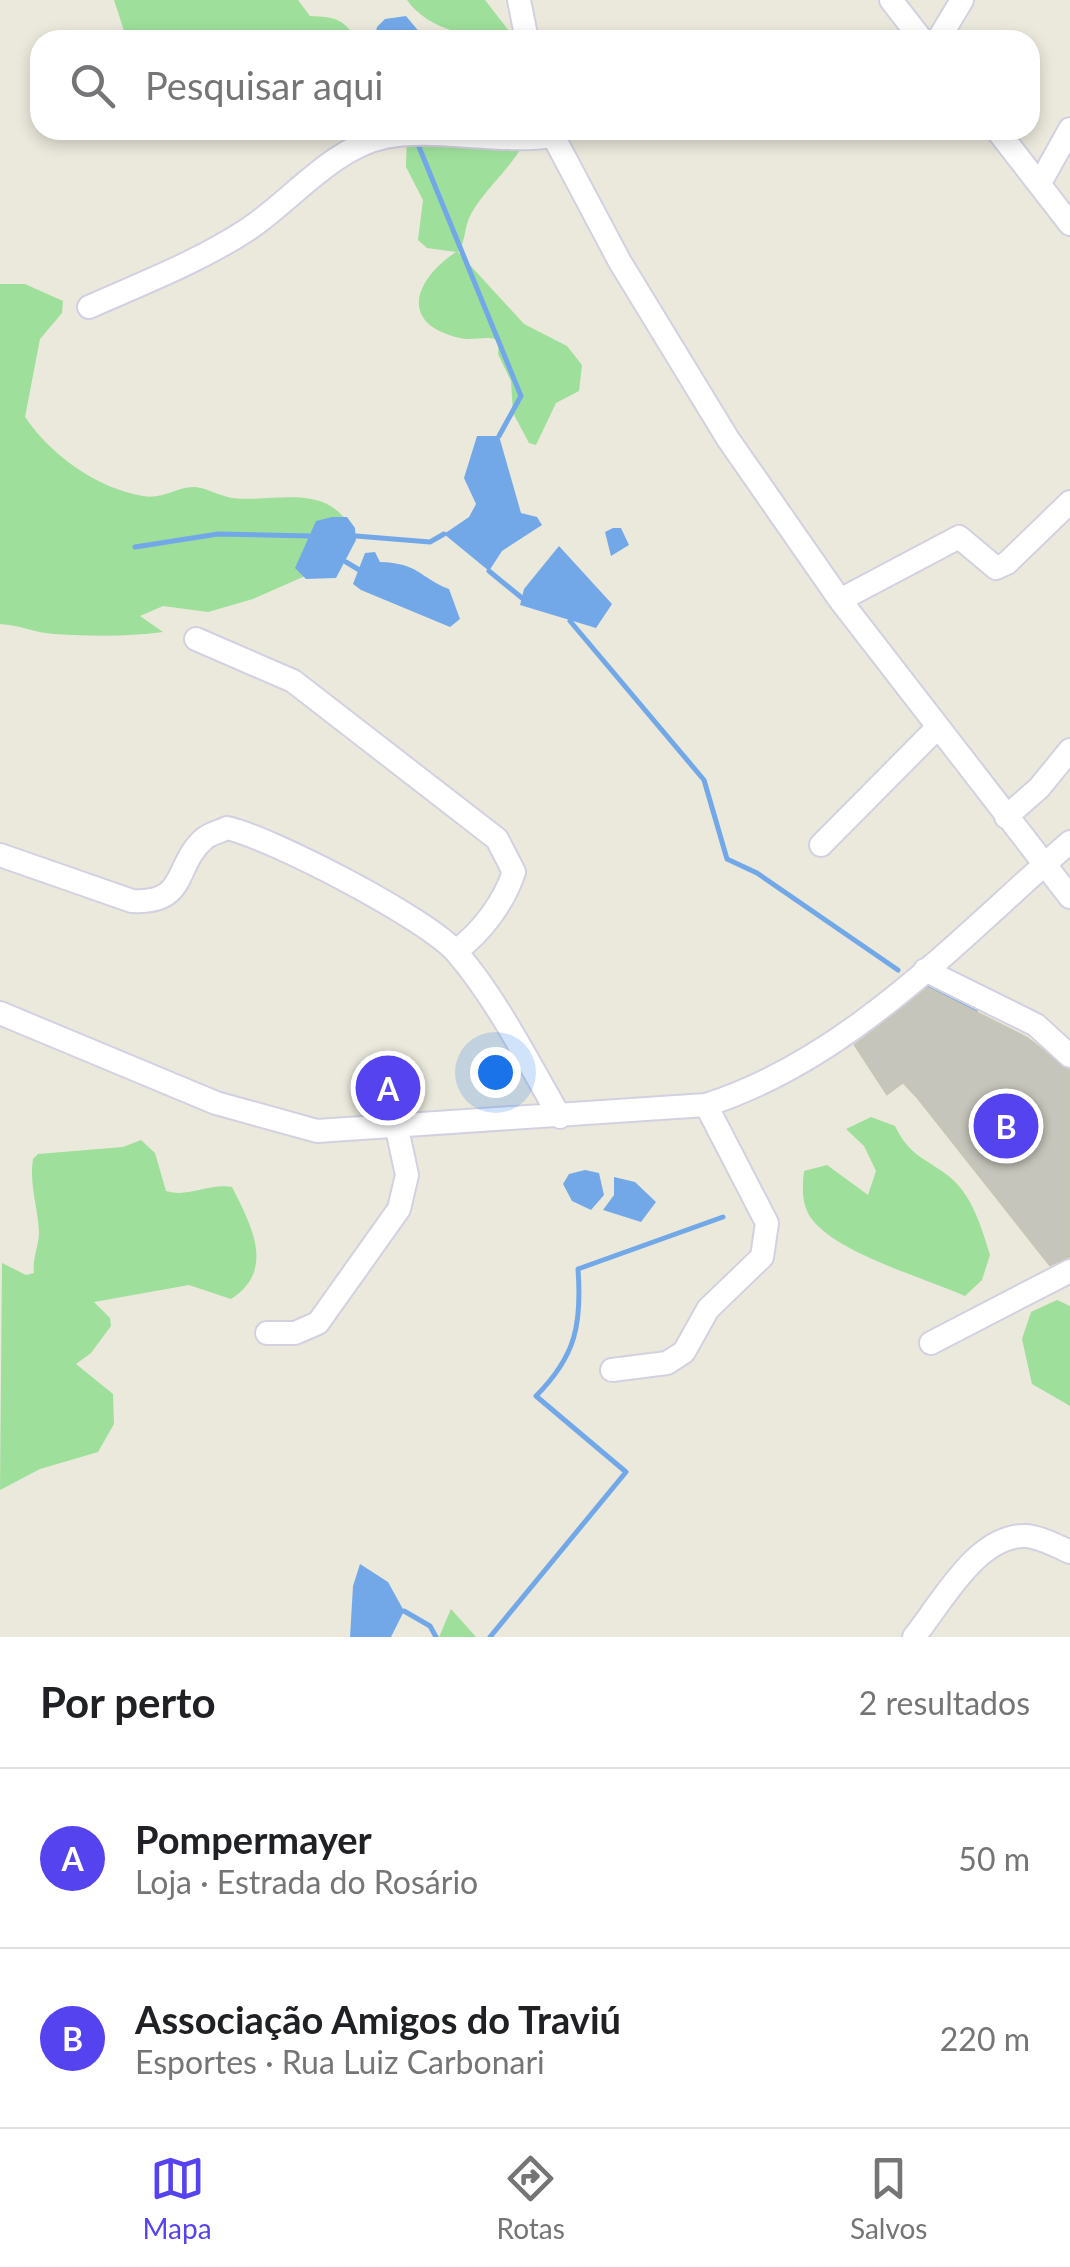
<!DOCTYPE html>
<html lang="pt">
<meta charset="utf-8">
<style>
:root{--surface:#fff;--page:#f2f2f2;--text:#202124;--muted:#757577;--line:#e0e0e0;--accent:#5543f0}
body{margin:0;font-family:Lato,sans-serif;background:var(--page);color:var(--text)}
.you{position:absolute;left:495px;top:1072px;width:35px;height:35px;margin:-25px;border:8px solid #fff;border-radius:50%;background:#1a73e8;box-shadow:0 0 0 15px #1a73e833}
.badge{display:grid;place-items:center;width:65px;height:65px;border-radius:50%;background:var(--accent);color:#fff;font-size:32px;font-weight:700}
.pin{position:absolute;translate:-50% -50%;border:5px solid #fff;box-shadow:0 2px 10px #0006}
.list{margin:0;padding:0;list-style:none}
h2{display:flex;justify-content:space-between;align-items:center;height:130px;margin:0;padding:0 40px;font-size:42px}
h2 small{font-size:32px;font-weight:400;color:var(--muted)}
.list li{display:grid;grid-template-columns:65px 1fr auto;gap:30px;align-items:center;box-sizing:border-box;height:180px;padding:0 40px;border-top:2px solid var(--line)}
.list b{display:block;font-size:38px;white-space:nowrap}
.list p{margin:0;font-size:32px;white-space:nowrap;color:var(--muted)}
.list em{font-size:32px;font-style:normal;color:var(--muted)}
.icon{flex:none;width:55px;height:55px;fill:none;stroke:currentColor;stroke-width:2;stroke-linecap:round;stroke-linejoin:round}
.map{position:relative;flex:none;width:1070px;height:1637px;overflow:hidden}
.search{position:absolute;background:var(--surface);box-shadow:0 5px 15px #0003;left:30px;right:30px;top:30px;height:110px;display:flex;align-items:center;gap:25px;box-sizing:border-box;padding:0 35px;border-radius:30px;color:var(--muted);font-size:38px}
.sheet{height:490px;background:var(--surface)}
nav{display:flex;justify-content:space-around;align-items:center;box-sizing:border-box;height:140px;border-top:2px solid var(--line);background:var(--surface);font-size:28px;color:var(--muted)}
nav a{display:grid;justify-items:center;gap:5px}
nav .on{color:var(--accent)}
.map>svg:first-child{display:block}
.green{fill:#9edf9b}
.water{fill:#73a8e8}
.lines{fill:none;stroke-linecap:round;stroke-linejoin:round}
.stream{stroke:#73a8e8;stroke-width:5}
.building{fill:#c6c5bb;stroke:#c6c5b6;stroke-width:2.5}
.minor-casing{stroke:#d3d1e1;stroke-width:26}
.minor{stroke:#fff;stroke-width:22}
</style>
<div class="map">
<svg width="1070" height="1637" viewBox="0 0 1070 1637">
<rect width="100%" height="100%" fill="#ebe9dc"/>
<path class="green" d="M 114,0 L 298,0 L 310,16 C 333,17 345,18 356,40 L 127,40 Z
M 407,0 L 485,0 L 516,40 C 480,40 429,32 407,0 Z
M 407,130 L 528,134 C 516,165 487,185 471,214 C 464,226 466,242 458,252 L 524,324 L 567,346 L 582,365 L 579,391 L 556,403 L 536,445 L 529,443 L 513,413 L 511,381 L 498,354 L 499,340 C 486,335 473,341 460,338 C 398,324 414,280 456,252 L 427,248 L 418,240 L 423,200 L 406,167 Z
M 0,284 L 25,284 L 63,301 L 62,313 L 40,339 L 25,417 C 51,455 96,488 143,496 C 162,500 178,486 195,487 C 207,488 220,496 232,498 C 275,503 324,482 351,527 L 321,569 L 253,599 L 208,612 L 163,606 L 140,616 L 163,632 C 126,637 91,636 54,634 C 36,633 19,625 0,624 Z
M 871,1117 L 895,1126 C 911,1158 925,1157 951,1178 C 973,1197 982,1229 990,1255 L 982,1280 L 965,1296 C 924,1278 844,1255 815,1223 C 801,1208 802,1189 804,1171 L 827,1165 L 868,1195 L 876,1171 L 864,1146 L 846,1129 Z
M 141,1140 L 155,1153 L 166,1191 C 188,1198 209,1183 232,1187 C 250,1223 277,1270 231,1299 L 189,1285 L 94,1302 L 110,1318 L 111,1326 L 91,1353 L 76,1364 L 113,1394 L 114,1424 L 98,1452 L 40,1469 L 0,1490 L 2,1263 L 26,1275 L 34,1273 C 32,1257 39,1247 39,1232 C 38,1207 29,1185 33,1159 L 38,1154 L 123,1147 Z
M 1057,1300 L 1070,1306 L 1070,1406 L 1032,1384 L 1022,1339 L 1031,1312 Z
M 451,1609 L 476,1637 L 439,1637 Z"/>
<path class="water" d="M 406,16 L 426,40 L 374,40 L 377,27 L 385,19 Z
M 477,436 L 499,436 L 521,513 L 537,517 L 542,525 L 502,551 L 489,571 L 444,534 L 469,517 L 476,504 L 464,478 Z
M 332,517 L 347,517 L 355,528 L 356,540 L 336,578 L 306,579 L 295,568 L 316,521 Z
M 613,528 L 621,528 L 629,545 L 611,556 L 605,532 Z
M 559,546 L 612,604 L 596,628 L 520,605 L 524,589 Z
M 375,552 L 380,562 C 419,563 420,578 449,589 L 460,619 L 450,627 L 361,590 L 353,584 L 365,553 Z
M 585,1170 L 599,1173 L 604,1195 L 591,1210 L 572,1201 L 563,1184 L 569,1174 Z
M 614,1177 L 635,1182 L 656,1202 L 641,1222 L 603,1210 L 614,1195 Z
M 360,1564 L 388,1582 L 404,1611 L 391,1637 L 350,1637 L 353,1586 Z"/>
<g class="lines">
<path class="stream" d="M 417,142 L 521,396 L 499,436
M 356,536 L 430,542 L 444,534
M 135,547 L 218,534 L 310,536
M 346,562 L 361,571
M 489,571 L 522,598
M 570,621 L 704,780 L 727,859 L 757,873 L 898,970
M 927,988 L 975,1012
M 404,1611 L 430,1626 L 436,1637
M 490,1637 L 626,1472 L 536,1396 C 576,1356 582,1324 578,1269 L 723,1217"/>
</g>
<path class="building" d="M 928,988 L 1027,1038 L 1070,1071 L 1070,1256 L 1050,1265 L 918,1098 L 903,1082 L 887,1094 L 855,1045 Z"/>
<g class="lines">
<g class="minor-casing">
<path id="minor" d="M 519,0 L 527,40
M 891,0 L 922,40
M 938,40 L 962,0
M 550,130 L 620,262 L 728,439 L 840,600 L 1070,897
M 997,130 L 1070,224
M 1040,183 L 1070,129
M 89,307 C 143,283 198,262 247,230 C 291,201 332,148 385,137 C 433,127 498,144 553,136
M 840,600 L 959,537 L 996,568 L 1007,563 L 1070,502
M 196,639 L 293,681 L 497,839 L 514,872 C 504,902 482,932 456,951
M 1006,817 L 1039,788 L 1070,750
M 821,845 L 936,729
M 0,855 L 132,901 C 189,904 173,865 205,838 C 210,834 221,831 227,828 C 272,838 428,919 457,953 C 498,1001 528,1062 560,1117
M 925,970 L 1036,1025 L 1070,1056
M 0,1013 L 216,1103 L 317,1131 L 706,1105 C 850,1059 958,939 1070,842
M 267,1333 L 295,1333 L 318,1323 L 399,1209 L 407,1175 L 397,1129
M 931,1343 L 1070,1271
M 612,1370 L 667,1363 L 684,1352 L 708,1309 L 762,1257 L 767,1223 L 706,1105
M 914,1637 C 941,1604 977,1534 1026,1536 C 1040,1537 1057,1546 1070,1552"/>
</g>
<use href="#minor" class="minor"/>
</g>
</svg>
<div class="you"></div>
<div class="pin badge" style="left:388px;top:1088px">A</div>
<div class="pin badge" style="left:1006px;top:1126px">B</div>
<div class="search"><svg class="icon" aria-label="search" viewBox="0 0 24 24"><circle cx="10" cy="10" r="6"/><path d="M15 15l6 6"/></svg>Pesquisar aqui</div>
</div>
<section class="sheet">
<h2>Por perto<small>2 resultados</small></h2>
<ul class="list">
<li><span class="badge">A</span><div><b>Pompermayer</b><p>Loja · Estrada do Rosário</p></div><em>50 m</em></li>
<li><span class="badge">B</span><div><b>Associação Amigos do Traviú</b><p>Esportes · Rua Luiz Carbonari</p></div><em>220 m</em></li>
</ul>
</section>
<nav>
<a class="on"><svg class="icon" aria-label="map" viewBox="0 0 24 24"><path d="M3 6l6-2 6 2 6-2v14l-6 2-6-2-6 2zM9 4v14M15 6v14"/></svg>Mapa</a>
<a><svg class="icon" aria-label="directions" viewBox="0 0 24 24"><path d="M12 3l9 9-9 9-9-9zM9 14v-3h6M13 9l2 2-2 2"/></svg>Rotas</a>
<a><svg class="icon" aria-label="saved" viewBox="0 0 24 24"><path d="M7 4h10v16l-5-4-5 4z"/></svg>Salvos</a>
</nav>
